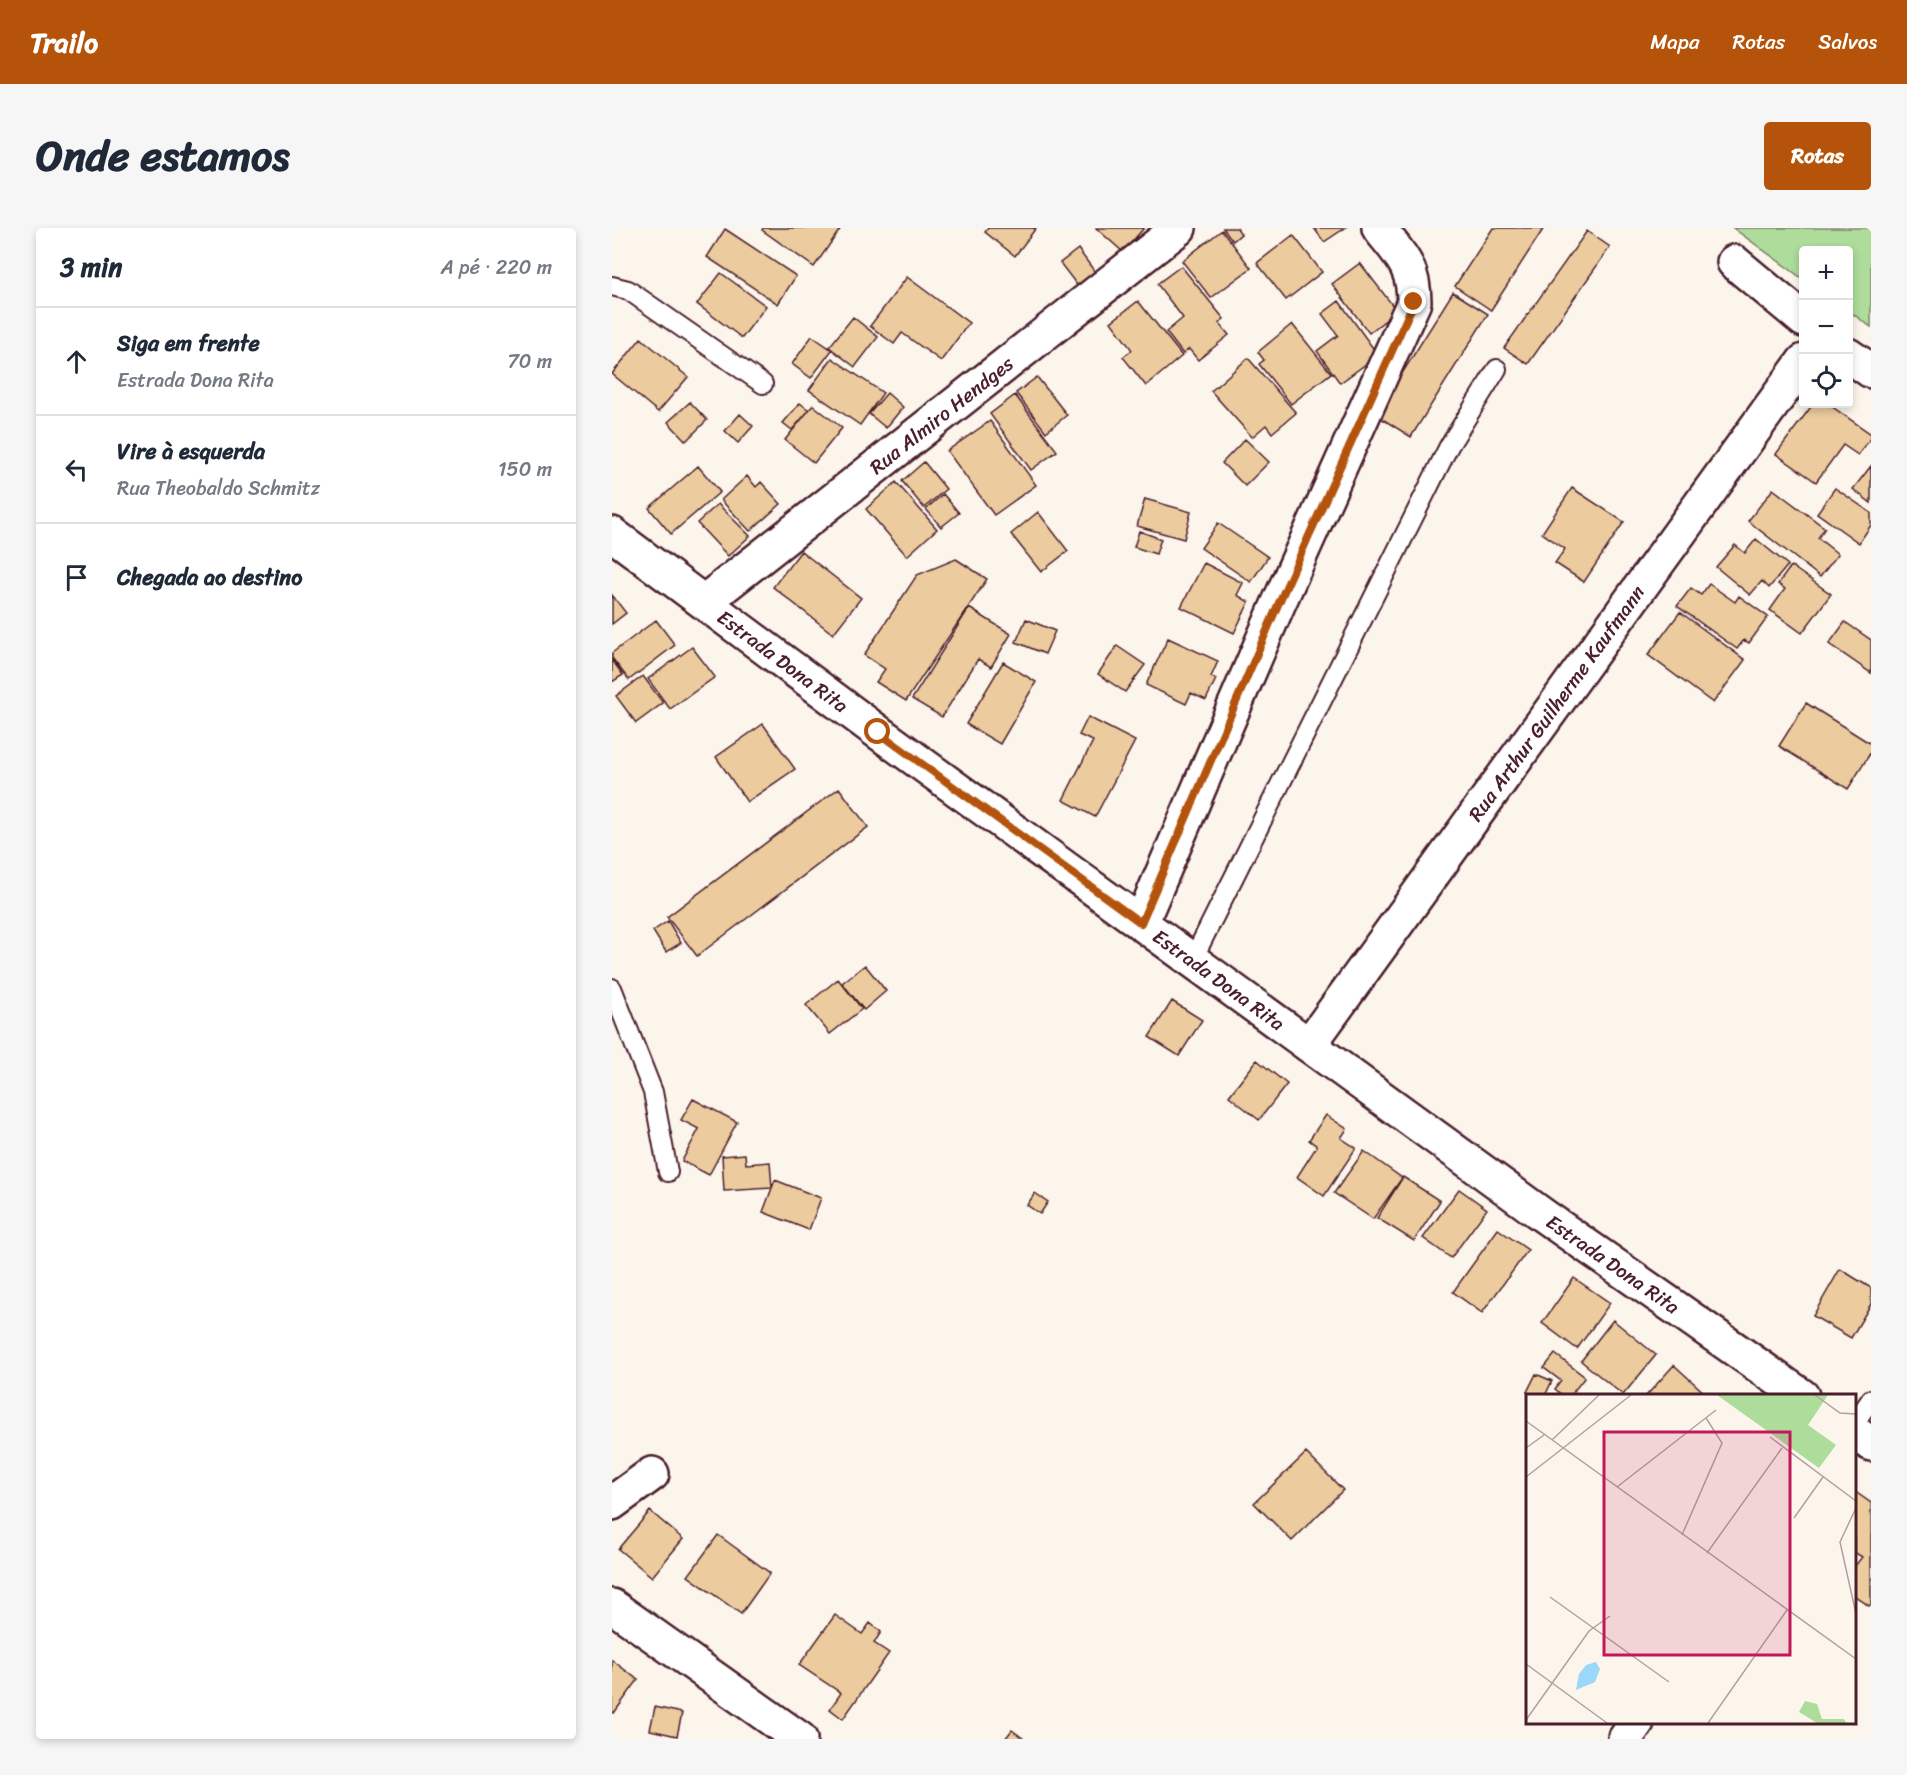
<!DOCTYPE html>
<html lang="pt">
<meta charset="utf-8">
<style>
:root{--surface:#fff;--page:#f6f6f7;--text:#1f2937;--muted:#747a83;--line:#e0e1e3;--accent:#b45309}
body{margin:0;font-family:Sriracha,sans-serif;background:var(--page);color:var(--text)}
.controls{position:absolute;right:18px;top:18px;display:grid;overflow:hidden;border-radius:6px;box-shadow:0 3px 9px #0003}
.controls button{width:54px;height:54px;display:grid;place-items:center;padding:0;border:0;border-bottom:2px solid var(--line);background:var(--surface);color:var(--text);font:30px sans-serif}
.stop{position:absolute;width:18px;height:18px;margin:-14px;border:4px solid #b45309;border-radius:50%;background:#fff}
.stop.end{background:#b45309;border-color:#fff;box-shadow:0 2px 6px #0008}
.list{margin:0;padding:0;list-style:none}
h2{display:flex;justify-content:space-between;align-items:center;height:78px;margin:0;padding:0 24px;font-size:26px}
h2 small{font-size:20px;font-weight:400;color:var(--muted)}
.list li{display:grid;grid-template-columns:39px 1fr auto;gap:18px;align-items:center;box-sizing:border-box;height:108px;padding:0 24px;border-top:2px solid var(--line)}
.list b{display:block;font-size:22px;white-space:nowrap}
.list p{margin:0;font-size:20px;white-space:nowrap;color:var(--muted)}
.list em{font-size:20px;font-style:normal;color:var(--muted)}
.icon{flex:none;width:33px;height:33px;fill:none;stroke:currentColor;stroke-width:2;stroke-linecap:round;stroke-linejoin:round}
.map{position:relative;flex:none;width:1259px;height:1511px;overflow:hidden;border-radius:6px}
header{display:flex;align-items:center;gap:36px;box-sizing:border-box;height:84px;padding:0 30px;background:var(--accent);color:#fff}
header strong{font-size:28px}
nav{display:flex;gap:33px;margin-inline-start:auto;font-size:21px}
.intro{display:flex;align-items:center;justify-content:space-between;box-sizing:border-box;height:144px;padding:0 36px}
h1{margin:0;font-size:42px}
.button{padding:15px 27px;border-radius:6px;background:var(--accent);color:#fff;font-size:21px;font-weight:700}
main{display:flex;gap:36px;padding:0 36px}
aside{flex:1;background:var(--surface);border-radius:6px;box-shadow:0 3px 9px #0003}
.map>svg:first-child{display:block}
.green{fill:#addc9b;stroke:#7c7e63;stroke-width:1.5}
.building{fill:#eccb9e;stroke:#4a1f2b;stroke-width:1.5}
.lines{fill:none;stroke-linecap:round;stroke-linejoin:round}
.service-casing{stroke:#4a1f2b;stroke-width:22}
.minor-casing{stroke:#4a1f2b;stroke-width:38}
.secondary-casing{stroke:#4a1f2b;stroke-width:38}
.service{stroke:#fff;stroke-width:18}
.minor{stroke:#fff;stroke-width:33}
.secondary{stroke:#fff;stroke-width:33}
.route{stroke:#b45309;stroke-width:8}
.labels{text-anchor:middle;dominant-baseline:central;stroke-width:5;stroke-linejoin:round;paint-order:stroke}
.street-label{font-size:20px;fill:#4a1f2b;stroke:#fff}
.inset-road{fill:none;stroke:#b49f9f;stroke-width:1.5}
.view{fill:#c2185b;fill-opacity:0.15;stroke:#c2185b;stroke-width:3}
.inset-edge{fill:none;stroke:#4a1f2b;stroke-width:3}
</style>
<header>
<strong>Trailo</strong>
<nav><a>Mapa</a><a>Rotas</a><a>Salvos</a></nav>
</header>
<div class="intro"><h1>Onde estamos</h1><a class="button">Rotas</a></div>
<main>
<aside>
<h2>3 min<small>A pé · 220 m</small></h2>
<ul class="list">
<li><svg class="icon" aria-label="ahead" viewBox="0 0 24 24"><path d="M12 20V5M6 11l6-6 6 6"/></svg><div><b>Siga em frente</b><p>Estrada Dona Rita</p></div><em>70 m</em></li>
<li><svg class="icon" aria-label="left" viewBox="0 0 24 24"><path d="M17 20v-9H6M10 6l-5 5 5 5"/></svg><div><b>Vire à esquerda</b><p>Rua Theobaldo Schmitz</p></div><em>150 m</em></li>
<li><svg class="icon" aria-label="arrive" viewBox="0 0 24 24"><path d="M6 21V4h12l-3 4 3 4H6"/></svg><div><b>Chegada ao destino</b></div></li>
</ul>
</aside>
<div class="map">
<svg width="1259" height="1511" viewBox="0 0 1259 1511">
<rect width="100%" height="100%" fill="#fbf5ec"/>
<filter id="ink" filterUnits="userSpaceOnUse"><feTurbulence type="fractalNoise" baseFrequency=".0167" numOctaves="2"/><feDisplacementMap in="SourceGraphic" scale="12" xChannelSelector="R" yChannelSelector="G"/><feConvolveMatrix kernelMatrix="1 2 1 2 8 2 1 2 1" color-interpolation-filters="sRGB"/></filter>
<g filter="url(#ink)">
<path class="green" d="M 1121,0 L 1259,0 L 1259,99 L 1237,83 L 1236,22 L 1192,22 L 1191,51 Z"/>
<path class="building" d="M 151,0 L 229,0 L 202,39 L 150,2 Z
M 376,0 L 424,0 L 403,28 L 373,4 Z
M 484,0 L 532,0 L 511,24 Z
M 611,0 L 625,0 L 629,6 L 621,13 Z
M 702,0 L 733,0 L 712,14 Z
M 881,0 L 932,0 L 879,82 L 843,58 Z
M 113,1 L 184,48 L 166,76 L 95,29 Z
M 610,2 L 639,40 L 599,70 L 570,33 Z
M 975,3 L 998,19 L 916,136 L 892,120 Z
M 681,7 L 710,44 L 674,72 L 645,35 Z
M 466,21 L 486,48 L 468,61 L 448,35 Z
M 748,35 L 785,83 L 757,105 L 720,56 Z
M 569,38 L 612,91 L 607,95 L 617,107 L 586,132 L 577,121 L 571,126 L 554,104 L 571,90 L 545,56 Z
M 109,45 L 154,78 L 130,110 L 85,76 Z
M 295,49 L 357,95 L 329,133 L 290,105 L 282,116 L 258,98 Z
M 841,64 L 876,86 L 799,209 L 764,187 Z
M 526,73 L 570,128 L 534,158 L 511,129 L 520,122 L 499,94 Z
M 727,73 L 766,127 L 728,155 L 705,123 L 726,107 L 710,86 Z
M 241,89 L 266,109 L 243,139 L 217,119 Z
M 680,96 L 719,145 L 679,176 L 647,136 L 652,132 L 646,124 Z
M 200,108 L 220,122 L 199,150 L 180,136 Z
M 29,110 L 76,149 L 46,184 L 0,146 Z
M 220,130 L 271,165 L 248,197 L 197,162 Z
M 636,130 L 684,185 L 660,205 L 654,197 L 640,209 L 599,163 Z
M 425,149 L 455,187 L 434,204 L 404,165 Z
M 275,165 L 291,179 L 274,200 L 257,186 Z
M 403,167 L 445,223 L 419,242 L 378,186 Z
M 78,174 L 95,192 L 74,213 L 56,194 Z
M 188,175 L 197,182 L 180,202 L 171,195 Z
M 1201,176 L 1216,176 L 1259,206 L 1259,210 L 1246,227 L 1231,217 L 1204,254 L 1164,226 Z
M 201,177 L 230,200 L 202,235 L 173,212 Z
M 128,186 L 141,198 L 126,215 L 113,203 Z
M 378,193 L 424,257 L 382,287 L 335,223 Z
M 633,211 L 657,234 L 633,258 L 610,235 Z
M 312,234 L 334,261 L 312,280 L 290,253 Z
M 86,238 L 108,264 L 59,306 L 37,280 Z
M 1259,238 L 1259,275 L 1241,261 Z
M 135,248 L 144,259 L 149,254 L 169,276 L 138,303 L 109,272 Z
M 284,254 L 325,301 L 295,328 L 254,281 Z
M 960,260 L 1012,294 L 972,354 L 943,335 L 953,321 L 930,305 Z
M 1223,260 L 1259,285 L 1259,297 L 1247,315 L 1205,285 Z
M 1161,261 L 1213,300 L 1206,310 L 1226,326 L 1208,349 L 1136,293 Z
M 331,266 L 347,285 L 329,299 L 314,281 Z
M 533,271 L 579,284 L 572,311 L 525,298 Z
M 106,276 L 138,308 L 116,328 L 85,295 Z
M 426,284 L 456,323 L 429,344 L 399,306 Z
M 606,295 L 656,329 L 639,354 L 589,320 Z
M 527,303 L 549,311 L 544,326 L 522,319 Z
M 1144,311 L 1176,337 L 1157,360 L 1150,353 L 1138,367 L 1104,339 L 1123,317 L 1133,325 Z
M 189,323 L 249,370 L 221,406 L 161,359 Z
M 344,331 L 375,351 L 294,473 L 264,454 L 273,441 L 252,427 L 305,347 Z
M 592,335 L 631,355 L 625,367 L 637,374 L 622,405 L 569,379 Z
M 1179,338 L 1219,366 L 1190,405 L 1158,382 L 1173,361 L 1166,356 Z
M 1097,356 L 1123,374 L 1127,368 L 1156,389 L 1137,415 L 1132,412 L 1125,421 L 1065,378 L 1079,360 L 1089,367 Z
M 0,367 L 14,385 L 0,396 Z
M 357,380 L 399,406 L 379,439 L 366,431 L 330,489 L 300,471 Z
M 1068,384 L 1133,432 L 1101,475 L 1036,427 Z
M 414,391 L 443,403 L 433,426 L 404,414 Z
M 44,392 L 63,417 L 17,452 L 0,430 L 0,425 Z
M 1233,394 L 1259,412 L 1259,445 L 1217,416 Z
M 556,410 L 606,433 L 599,449 L 604,451 L 594,472 L 579,465 L 574,476 L 534,457 Z
M 505,418 L 533,437 L 513,464 L 486,446 Z
M 80,419 L 103,449 L 58,481 L 36,451 Z
M 0,432 L 11,447 L 0,454 Z
M 391,434 L 424,454 L 388,516 L 354,496 Z
M 31,448 L 51,475 L 24,495 L 4,468 Z
M 1194,475 L 1259,516 L 1259,524 L 1236,561 L 1167,518 Z
M 476,489 L 523,513 L 483,589 L 451,572 L 481,513 L 467,507 Z
M 151,496 L 183,541 L 135,574 L 104,529 Z
M 227,560 L 256,599 L 85,728 L 55,689 Z
M 56,693 L 69,715 L 54,724 L 41,703 Z
M 253,737 L 274,763 L 252,782 L 230,755 Z
M 226,751 L 250,781 L 218,806 L 194,777 Z
M 560,773 L 590,792 L 567,828 L 537,809 Z
M 645,832 L 675,856 L 647,892 L 617,868 Z
M 81,871 L 125,894 L 97,947 L 70,933 L 87,901 L 69,892 Z
M 714,887 L 735,901 L 729,910 L 744,920 L 712,968 L 685,949 L 705,918 L 697,912 Z
M 752,923 L 790,950 L 761,991 L 722,965 Z
M 133,926 L 134,936 L 158,934 L 160,960 L 112,963 L 110,928 Z
M 791,949 L 828,973 L 802,1013 L 765,990 Z
M 163,952 L 209,970 L 197,1002 L 151,984 Z
M 847,961 L 875,981 L 839,1030 L 811,1010 Z
M 423,965 L 436,974 L 428,986 L 415,977 Z
M 886,1001 L 916,1022 L 870,1085 L 841,1064 Z
M 1228,1041 L 1259,1060 L 1259,1076 L 1239,1110 L 1201,1088 Z
M 962,1050 L 998,1075 L 965,1121 L 930,1095 Z
M 1001,1092 L 1044,1127 L 1011,1167 L 969,1133 Z
M 943,1126 L 973,1149 L 958,1168 L 951,1168 L 943,1161 L 949,1153 L 932,1140 Z
M 1062,1137 L 1096,1168 L 1034,1168 Z
M 924,1146 L 940,1153 L 933,1168 L 922,1168 L 915,1164 Z
M 694,1225 L 731,1262 L 680,1313 L 642,1275 Z
M 1242,1263 L 1259,1275 L 1259,1376 L 1257,1378 L 1242,1367 L 1242,1339 L 1250,1329 L 1242,1324 Z
M 38,1283 L 71,1311 L 40,1349 L 6,1321 Z
M 106,1307 L 158,1345 L 129,1386 L 76,1348 Z
M 223,1387 L 250,1406 L 258,1395 L 269,1404 L 262,1415 L 277,1425 L 231,1491 L 218,1481 L 229,1465 L 187,1437 Z
M 0,1432 L 26,1452 L 2,1485 L 0,1483 Z
M 43,1479 L 70,1485 L 65,1508 L 38,1502 Z
M 400,1502 L 412,1511 L 393,1511 Z"/>
<g class="lines">
<g class="service-casing">
<path id="service" d="M 0,58 L 16,62 L 151,156
M 580,733 L 837,218 L 885,141
M 0,760 L 41,864 L 56,944
M 1242,1196 L 1259,1171"/>
</g>
<g class="minor-casing">
<g id="minor">
<path d="M 1122,34 L 1192,92"/>
<path d="M 1236,127 L 1259,143"/>
<path id="s1" d="M 92,374 L 567,0"/>
<path d="M 529,695 L 665,379 L 802,74 C 802,38 788,27 767,0"/>
<path id="s2" d="M 697,817 L 1192,133"/>
<path d="M 0,1275 L 40,1246"/>
<path d="M 0,1378 L 188,1511"/>
<path d="M 1013,1511 L 1025,1494"/>
</g>
</g>
<g class="secondary-casing">
<g id="secondary">
<path id="s3" d="M 0,306 L 266,504 L 932,988 L 1190,1168"/>
<path d="M 1242,1204 L 1259,1216"/>
</g>
</g>
<use href="#service" class="service"/>
<use href="#minor" class="minor"/>
<use href="#secondary" class="secondary"/>
</g>
</g>
<g class="lines" filter="url(#ink)">
<path class="route" d="M 266,504 L 529,695 L 665,379 L 802,74"/>
</g>
<g class="labels">
<g class="street-label">
<text stroke="none"><textPath href="#s1" startOffset="302">Rua Almiro Hendges</textPath></text>
<text stroke="none"><textPath href="#s3" startOffset="213">Estrada Dona Rita</textPath></text>
<text stroke="none"><textPath href="#s2" startOffset="422">Rua Arthur Guilherme Kaufmann</textPath></text>
<text stroke="none"><textPath href="#s3" startOffset="753">Estrada Dona Rita</textPath></text>
<text stroke="none"><textPath href="#s3" startOffset="1239">Estrada Dona Rita</textPath></text>
</g>
</g>
<g transform="translate(914 1166)">
<rect width="330" height="330" fill="#fbf5ec"/>
<path d="M 191,1 L 302,1 L 282,31 L 310,51 L 293,74 ZM 279,307 L 291,310 L 296,325 L 318,325 L 320,329 L 291,329 L 273,318 Z" fill="#addc9b"/>
<path d="M 70,268 L 74,275 L 69,288 L 50,296 L 53,280 L 60,271 Z" fill="#99d8fb"/>
<path class="inset-road" d="M 289,1 L 314,19 L 330,20M 0,27 L 330,265M 244,43 L 330,107M 26,46 L 73,1M 0,54 L 18,41M 0,83 L 105,1M 91,93 L 190,16M 330,114 L 314,148 L 330,220M 268,124 L 297,83M 156,141 L 196,49 L 180,24M 181,159 L 256,54M 24,203 L 143,288M 0,270 L 81,329M 0,326 L 63,237 L 84,222M 182,329 L 261,216"/>
<path class="view" d="M 78,38 L 264,38 L 264,261 L 78,261 Z"/>
<rect width="330" height="330" class="inset-edge"/>
</g>
</svg>
<div class="controls">
<button>+</button>
<button>−</button>
<button><svg class="icon" aria-label="locate" viewBox="0 0 24 24"><circle cx="12" cy="12" r="6"/><path d="M12 2v4M12 18v4M2 12h4M18 12h4"/></svg></button>
</div>
<div class="stop" style="left:266px;top:504px"></div>
<div class="stop end" style="left:802px;top:74px"></div>
</div>
</main>
